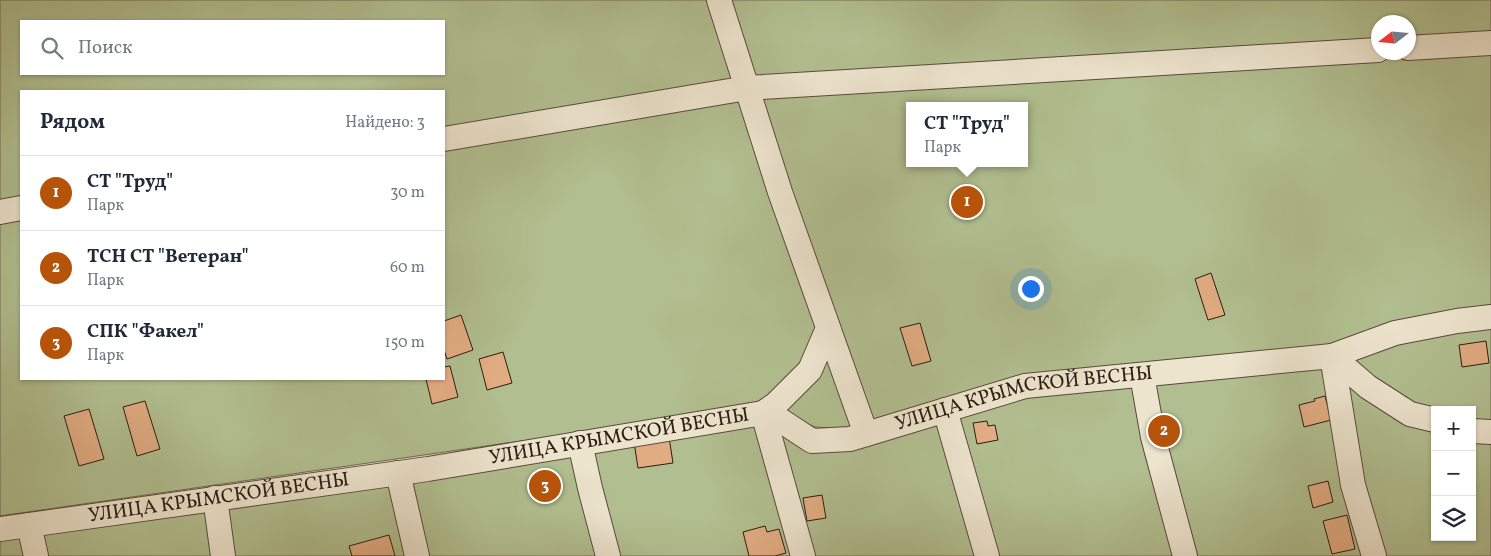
<!DOCTYPE html>
<html lang="ru">
<meta charset="utf-8">
<style>
:root{--surface:#fff;--page:#f2f2f3;--text:#1f2937;--muted:#747a83;--line:#e0e1e3;--accent:#b45309}
body{margin:0;font-family:Vollkorn,serif;background:var(--page);color:var(--text)}
.controls{position:absolute;right:15px;bottom:15px;display:grid;overflow:hidden;border-radius:0px;box-shadow:0 1px 4px #0004}
.controls button{width:45px;height:45px;display:grid;place-items:center;padding:0;border:0;border-bottom:1px solid var(--line);background:var(--surface);color:var(--text);font:25px sans-serif}
.compass{position:absolute;left:1371px;top:15px;width:45px;height:45px;border-radius:50%;background:var(--surface);box-shadow:0 1px 4px #0004;rotate:254deg}
.you{position:absolute;left:1030px;top:288px;width:18px;height:18px;margin:-12px;border:4px solid #fff;border-radius:50%;background:#1a73e8;box-shadow:0 0 0 8px #1a73e833}
.badge{display:grid;place-items:center;width:32px;height:32px;border-radius:50%;background:var(--accent);color:#fff;font-size:16px;font-weight:700}
.pin{position:absolute;translate:-50% -50%;border:2px solid #fff;box-shadow:0 1px 5px #0006}
.popup{position:absolute;left:906px;top:102px;width:122px;height:65px;box-sizing:border-box;display:grid;place-content:center;border-radius:0px;background:var(--surface);filter:drop-shadow(0 1px 4px #0005);font-size:16px;white-space:nowrap;color:var(--muted)}
.popup b{font-size:19px;color:var(--text)}
.popup::after{content:'';position:absolute;left:50%;top:100%;margin-left:-10px;border:10px solid transparent;border-top-color:var(--surface)}
.list{margin:0;padding:0;list-style:none}
h2{display:flex;justify-content:space-between;align-items:center;height:65px;margin:0;padding:0 20px;font-size:21px}
h2 small{font-size:16px;font-weight:400;color:var(--muted)}
.list li{display:grid;grid-template-columns:32px 1fr auto;gap:15px;align-items:center;box-sizing:border-box;height:75px;padding:0 20px;border-top:1px solid var(--line)}
.list b{display:block;font-size:19px;white-space:nowrap}
.list p{margin:0;font-size:16px;white-space:nowrap;color:var(--muted)}
.list em{font-size:16px;font-style:normal;color:var(--muted)}
.icon{flex:none;width:28px;height:28px;fill:none;stroke:currentColor;stroke-width:2;stroke-linecap:round;stroke-linejoin:round}
.map{position:relative;flex:none;width:1491px;height:556px;overflow:hidden}
.search{position:absolute;background:var(--surface);box-shadow:0 1px 4px #0004;left:20px;top:20px;width:425px;height:55px;display:flex;align-items:center;gap:12px;box-sizing:border-box;padding:0 18px;border-radius:0px;color:var(--muted);font-size:19px}
.panel{position:absolute;background:var(--surface);box-shadow:0 1px 4px #0004;left:20px;top:90px;width:425px;height:290px;border-radius:0px}
.map>svg:first-child{display:block}
.green{fill:#b1be8f;stroke:#6e6e50;fill-rule:evenodd}
.building{fill:#e2ac82;stroke:#2b1d11}
.lines{fill:none;stroke-linecap:round;stroke-linejoin:round}
.minor-casing{stroke:#594b3a;stroke-width:26}
.minor{stroke:#ede4ce;stroke-width:24}
.labels{text-anchor:middle;dominant-baseline:central;stroke-width:4;stroke-linejoin:round;paint-order:stroke}
.street-label{font-size:20px;fill:#2b1d11;stroke:#ede4ce}
</style>
<div class="map">
<svg width="1491" height="556" viewBox="0 0 1491 556">
<rect width="100%" height="100%" fill="#e4d5b4"/>
<filter id="stains"><feTurbulence type="fractalNoise" baseFrequency=".004" numOctaves="4"/><feColorMatrix values="0 0 0 0 .2 0 0 0 0 .09 0 0 0 0 .02 0 0 0 .5 -.17"/></filter>
<radialGradient id="worn" r=".72"><stop offset=".6" stop-color="#630" stop-opacity="0"/><stop offset="1" stop-color="#630" stop-opacity=".3"/></radialGradient>
<path class="green" d="M 0,0 L 1491,0 L 1491,312 L 1332,348 L 1021,377 L 852,429 L 815,427 L 782,412 L 757,407 L 0,516 ZM 21,21 L 444,21 L 444,74 L 21,74 ZM 1378,22 L 1408,22 L 1408,52 L 1378,52 ZM 21,91 L 444,91 L 444,379 L 21,379 ZM 910,106 L 1024,106 L 1024,163 L 910,163 Z
M 1491,322 L 1491,556 L 808,556 L 770,422 L 807,444 L 1021,393 L 1398,338 ZM 1435,410 L 1472,410 L 1472,537 L 1435,537 Z
M 763,413 L 803,556 L 0,556 L 0,529 Z"/>
<path class="building" d="M 1211,273 L 1225,315 L 1208,320 L 1195,279 Z
M 461,315 L 473,350 L 447,359 L 444,350 L 444,321 Z
M 920,323 L 931,361 L 912,366 L 900,328 Z
M 1486,341 L 1489,363 L 1462,367 L 1459,345 Z
M 503,352 L 512,383 L 487,390 L 479,359 Z
M 450,366 L 458,397 L 432,404 L 426,379 L 444,379 L 444,367 Z
M 1325,396 L 1331,420 L 1304,427 L 1299,405 L 1315,401 L 1314,399 Z
M 145,401 L 160,449 L 137,456 L 123,407 Z
M 89,409 L 104,459 L 79,466 L 64,416 Z
M 987,421 L 988,426 L 995,425 L 998,440 L 977,444 L 973,423 Z
M 669,437 L 673,463 L 638,468 L 634,442 Z
M 1328,481 L 1333,502 L 1313,508 L 1308,486 Z
M 822,495 L 826,518 L 807,521 L 803,498 Z
M 1347,515 L 1355,549 L 1332,554 L 1323,521 Z
M 765,526 L 767,532 L 779,529 L 786,553 L 775,556 L 749,556 L 743,532 Z
M 389,535 L 395,556 L 352,556 L 349,546 Z"/>
<g class="lines">
<g class="minor-casing">
<g id="minor">
<path d="M 719,0 L 780,192 L 866,434"/>
<path d="M 1408,48 L 1491,43"/>
<path d="M 444,139 L 747,88 L 1378,50"/>
<path d="M 0,212 L 21,208"/>
<path d="M 1332,356 L 1353,485 L 1374,556"/>
<path d="M 1332,356 L 1368,387 L 1410,414 L 1435,420"/>
<path d="M 1142,375 L 1153,437 L 1185,556"/>
<path d="M 945,410 L 987,556"/>
<path d="M 1472,431 L 1491,432"/>
<path d="M 580,443 L 590,488 L 608,556"/>
<path d="M 398,473 L 417,556"/>
<path d="M 215,498 L 223,556"/>
<path d="M 29,525 L 36,556"/>
<path id="s1" d="M 0,529 L 428,469 L 763,413 L 780,420 L 812,441 L 850,439 L 1025,386 L 1332,356 L 1395,333 L 1457,321 L 1491,317"/>
<path d="M 803,556 L 763,413 L 776,404 L 810,370 L 828,328"/>
</g>
</g>
<use href="#minor" class="minor"/>
</g>
<g class="labels">
<g class="street-label">
<text stroke="none"><textPath href="#s1" startOffset="1046">УЛИЦА КРЫМСКОЙ ВЕСНЫ</textPath></text>
<text stroke="none"><textPath href="#s1" startOffset="626">УЛИЦА КРЫМСКОЙ ВЕСНЫ</textPath></text>
<text stroke="none"><textPath href="#s1" startOffset="221">УЛИЦА КРЫМСКОЙ ВЕСНЫ</textPath></text>
</g>
</g>
<rect width="100%" height="100%" filter="url(#stains)"/>
<rect width="100%" height="100%" fill="url(#worn)"/>
</svg>
<div class="controls">
<button>+</button>
<button>−</button>
<button><svg class="icon" aria-label="layers" viewBox="0 0 24 24"><path d="M12 4l9 5-9 5-9-5zM3 14l9 5 9-5"/></svg></button>
</div>
<svg class="compass" viewBox="-18 -18 36 36"><path d="M0-13l5 13h-10z" fill="#e53935"/><path d="M0 13l5-13h-10z" fill="#747a83"/></svg>
<div class="you"></div>
<div class="pin badge" style="left:967px;top:202px">1</div>
<div class="popup"><b>СТ &quot;Труд&quot;</b>Парк</div>
<div class="pin badge" style="left:1164px;top:431px">2</div>
<div class="pin badge" style="left:545px;top:486px">3</div>
<div class="search"><svg class="icon" aria-label="search" viewBox="0 0 24 24"><circle cx="10" cy="10" r="6"/><path d="M15 15l6 6"/></svg>Поиск</div>
<section class="panel">
<h2>Рядом<small>Найдено: 3</small></h2>
<ul class="list">
<li><span class="badge">1</span><div><b>СТ &quot;Труд&quot;</b><p>Парк</p></div><em>30 m</em></li>
<li><span class="badge">2</span><div><b>ТСН СТ &quot;Ветеран&quot;</b><p>Парк</p></div><em>60 m</em></li>
<li><span class="badge">3</span><div><b>СПК &quot;Факел&quot;</b><p>Парк</p></div><em>150 m</em></li>
</ul>
</section>
</div>
